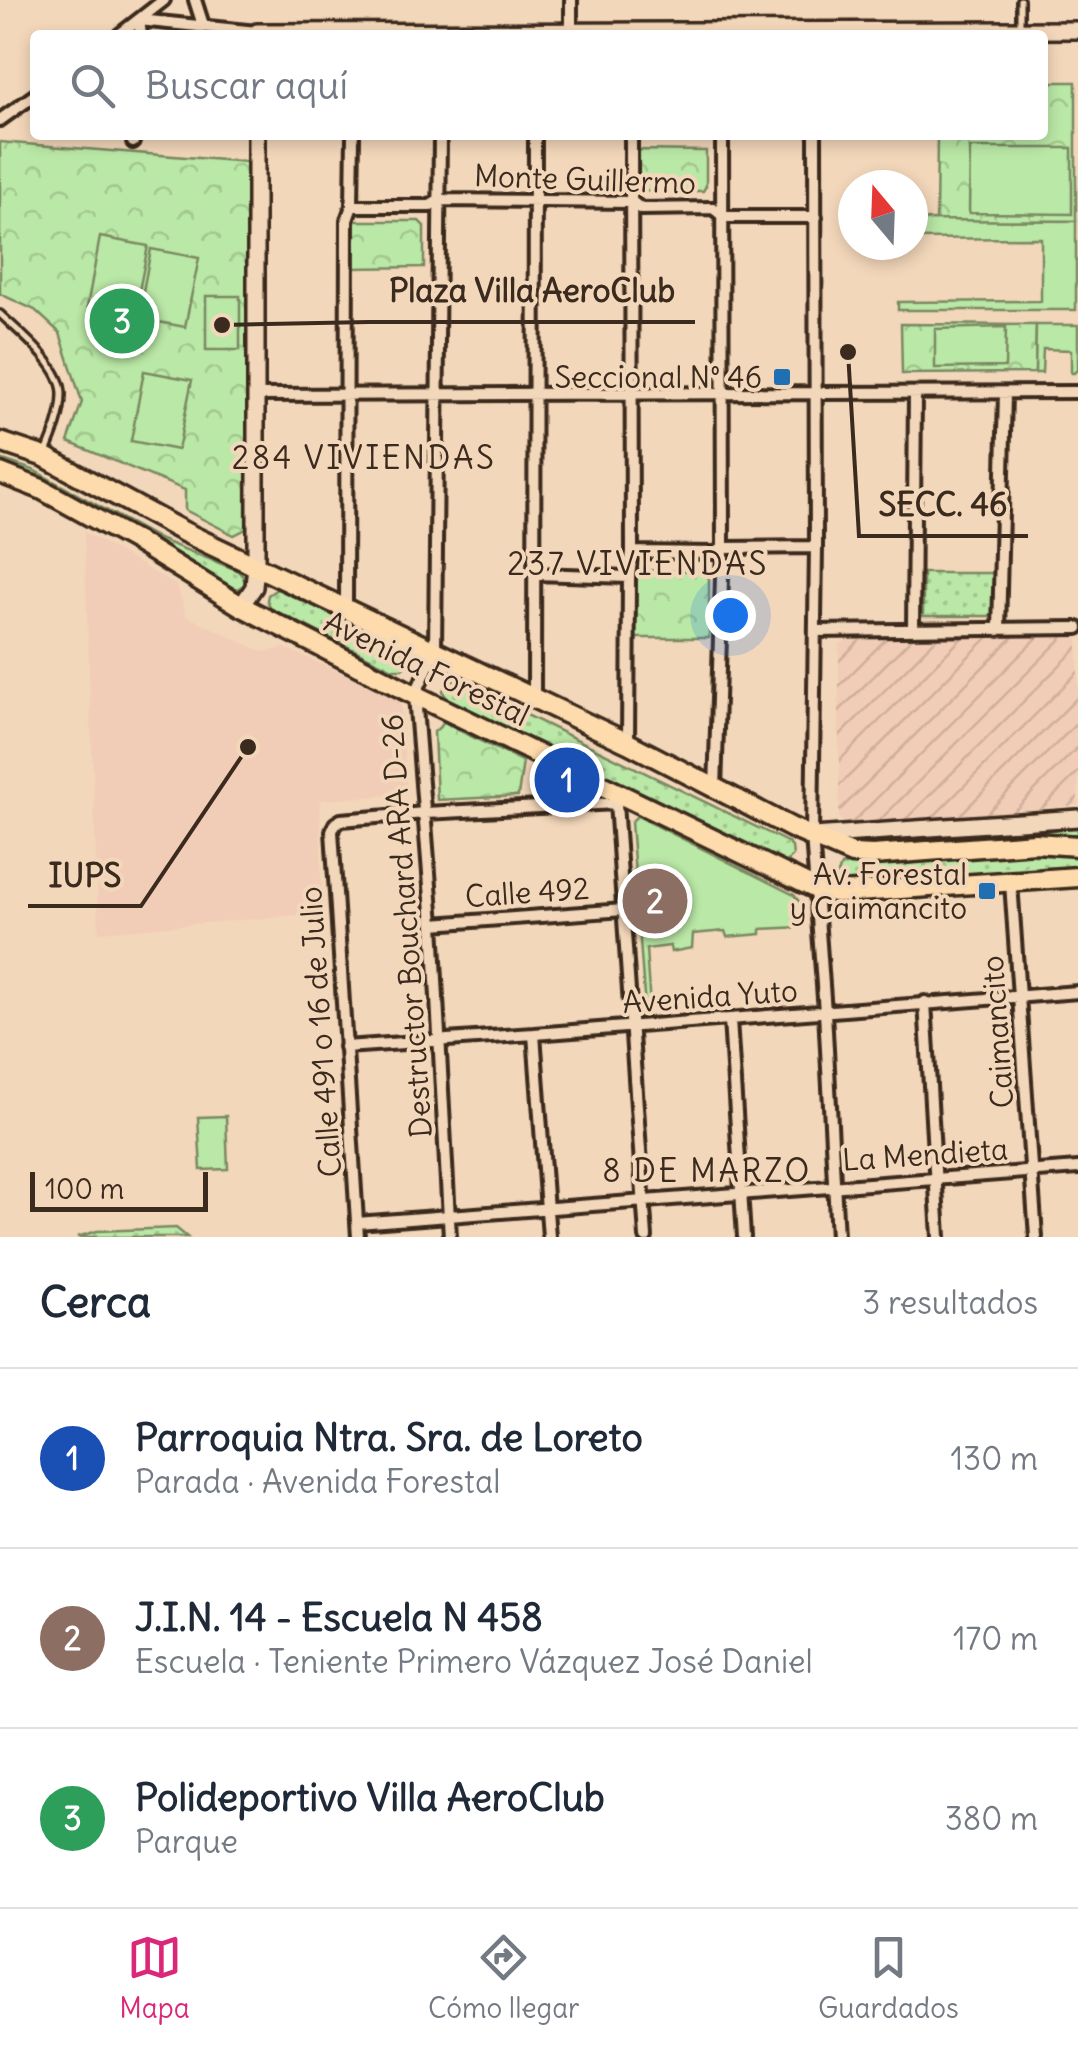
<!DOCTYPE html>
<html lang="es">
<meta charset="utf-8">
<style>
:root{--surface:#fff;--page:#f2f2f3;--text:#1f2937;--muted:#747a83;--line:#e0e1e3;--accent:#db2777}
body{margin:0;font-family:Delius,sans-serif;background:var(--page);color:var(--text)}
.compass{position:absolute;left:838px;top:170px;width:90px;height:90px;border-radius:50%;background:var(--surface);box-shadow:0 5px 15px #0003;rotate:341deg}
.scale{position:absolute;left:30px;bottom:25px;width:178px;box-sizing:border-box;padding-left:10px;border:5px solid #3b2a1e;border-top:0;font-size:28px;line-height:35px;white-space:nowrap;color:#3b2a1e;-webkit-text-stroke:8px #f3d7ba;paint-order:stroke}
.you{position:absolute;left:730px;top:615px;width:35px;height:35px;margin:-25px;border:8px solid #fff;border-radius:50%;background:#1a73e8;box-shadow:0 0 0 15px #1a73e833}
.badge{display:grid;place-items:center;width:65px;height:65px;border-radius:50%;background:var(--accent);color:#fff;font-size:32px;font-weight:700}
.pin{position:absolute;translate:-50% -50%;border:5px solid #fff;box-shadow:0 2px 10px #0006}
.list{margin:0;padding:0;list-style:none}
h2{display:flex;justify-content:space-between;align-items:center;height:130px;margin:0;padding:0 40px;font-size:42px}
h2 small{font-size:32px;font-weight:400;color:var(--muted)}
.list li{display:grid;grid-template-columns:65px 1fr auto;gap:30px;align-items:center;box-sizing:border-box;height:180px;padding:0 40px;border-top:2px solid var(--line)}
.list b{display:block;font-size:38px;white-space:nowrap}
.list p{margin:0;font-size:32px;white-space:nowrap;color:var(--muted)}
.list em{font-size:32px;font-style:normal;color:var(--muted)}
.icon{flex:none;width:55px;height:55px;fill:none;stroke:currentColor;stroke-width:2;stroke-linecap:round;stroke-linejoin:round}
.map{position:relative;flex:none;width:1078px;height:1237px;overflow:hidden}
.search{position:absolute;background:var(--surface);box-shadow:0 5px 15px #0003;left:30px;right:30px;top:30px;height:110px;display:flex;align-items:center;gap:25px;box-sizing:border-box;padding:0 35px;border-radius:10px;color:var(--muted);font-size:38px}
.sheet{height:670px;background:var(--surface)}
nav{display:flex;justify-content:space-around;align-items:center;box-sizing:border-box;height:140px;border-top:2px solid var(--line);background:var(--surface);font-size:28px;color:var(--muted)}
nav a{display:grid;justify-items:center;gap:5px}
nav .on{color:var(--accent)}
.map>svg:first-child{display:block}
.built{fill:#f1ccb6}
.industrial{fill:url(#industrial-furrows)}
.grass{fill:url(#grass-dots);stroke:#7a8962;stroke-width:2.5}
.forest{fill:url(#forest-crowns);stroke:#7a8962;stroke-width:2.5}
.garden{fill:#bae8a6;stroke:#7a8962;stroke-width:2.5}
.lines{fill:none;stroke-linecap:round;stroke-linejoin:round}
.lane-casing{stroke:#3b2a1e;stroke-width:12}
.street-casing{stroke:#3b2a1e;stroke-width:18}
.secondary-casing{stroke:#3b2a1e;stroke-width:22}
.primary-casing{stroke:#3b2a1e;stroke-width:25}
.lane{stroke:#f3d7ba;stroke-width:5}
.street{stroke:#f3d7ba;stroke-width:10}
.secondary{stroke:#f3d7ba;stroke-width:15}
.primary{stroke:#fedbac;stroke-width:18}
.poi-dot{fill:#1f6fb2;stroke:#f3d7ba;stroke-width:4}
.labels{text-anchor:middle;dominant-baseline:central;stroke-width:8;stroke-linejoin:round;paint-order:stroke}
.street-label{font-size:30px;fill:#3b2a1e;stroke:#f3d7ba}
.poi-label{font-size:30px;fill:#3b2a1e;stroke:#f3d7ba;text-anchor:end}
.neighbourhood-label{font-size:32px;letter-spacing:2.5px;fill:#3b2a1e;stroke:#f3d7ba}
.leader{fill:none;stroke:#3b2a1e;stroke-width:4}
.callout-dot{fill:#3b2a1e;stroke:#f3d7ba;stroke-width:4}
.callout-label{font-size:32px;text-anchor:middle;font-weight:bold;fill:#3b2a1e;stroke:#f3d7ba;stroke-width:8;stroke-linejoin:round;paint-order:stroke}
</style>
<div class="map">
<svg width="1078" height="1237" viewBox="0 0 1078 1237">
<defs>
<pattern id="industrial-furrows" width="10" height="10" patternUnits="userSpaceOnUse" patternTransform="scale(2.5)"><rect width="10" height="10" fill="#f1ccb6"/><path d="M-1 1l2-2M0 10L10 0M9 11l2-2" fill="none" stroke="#d0af9c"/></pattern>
<pattern id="grass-dots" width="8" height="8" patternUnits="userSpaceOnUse" patternTransform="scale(2.5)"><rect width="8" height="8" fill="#bae8a6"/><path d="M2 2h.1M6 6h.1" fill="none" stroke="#a1c78e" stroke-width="1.8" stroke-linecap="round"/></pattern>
<pattern id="forest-crowns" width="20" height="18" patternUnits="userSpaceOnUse" patternTransform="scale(2.5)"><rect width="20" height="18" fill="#bae8a6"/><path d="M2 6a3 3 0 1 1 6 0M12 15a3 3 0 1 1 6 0" fill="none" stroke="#a1c78e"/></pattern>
</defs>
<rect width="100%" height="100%" fill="#f3d7ba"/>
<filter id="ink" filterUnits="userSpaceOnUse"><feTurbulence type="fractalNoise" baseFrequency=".01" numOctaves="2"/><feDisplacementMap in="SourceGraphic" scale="20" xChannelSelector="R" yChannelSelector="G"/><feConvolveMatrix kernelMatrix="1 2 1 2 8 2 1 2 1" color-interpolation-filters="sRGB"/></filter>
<g filter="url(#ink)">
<path class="built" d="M 84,532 L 177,586 L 186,616 L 263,652 L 285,648 L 400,699 L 407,794 L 320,800 L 322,913 L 99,932 Z"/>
<path class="industrial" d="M 1075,635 L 1078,638 L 1078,805 L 846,826 L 839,818 L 839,645 L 846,640 Z"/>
<path class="grass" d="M 0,459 L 33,470 L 161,540 L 237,570 L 243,576 L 245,584 L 233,592 C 161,548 80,491 0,465 Z
M 923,573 L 995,573 L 995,611 L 989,616 L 923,616 Z
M 277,589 L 292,593 L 404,652 C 410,658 409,665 402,669 L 393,669 L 270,608 L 267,600 L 268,595 Z
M 450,681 L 457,681 L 787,842 L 792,847 L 793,856 L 787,862 L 779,862 L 449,700 L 444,694 L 443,690 Z
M 1078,828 L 1078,840 L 877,850 L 845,844 Z
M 1031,850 L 1078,855 L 1078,868 L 851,886 L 841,883 L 838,874 L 841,866 L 848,863 Z
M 176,1228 L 187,1237 L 77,1237 L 97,1231 Z"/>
<path class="forest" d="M 1043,82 L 1076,82 L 1076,221 L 936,221 L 937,135 L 1043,135 Z
M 0,142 L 247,162 L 246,529 L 234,535 L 185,510 L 185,490 L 68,442 L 82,402 L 60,333 L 35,310 L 0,294 Z
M 635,150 L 706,151 L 706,186 L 703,191 L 635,191 Z
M 351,221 L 419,221 L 424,226 L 424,267 L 352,268 Z
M 901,324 L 1036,325 L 1035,373 L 902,374 Z
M 633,570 L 703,571 L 709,578 L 709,638 L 634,638 Z
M 444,723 L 523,762 L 518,796 L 437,800 L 434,732 Z"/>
<path class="garden" d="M 970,148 L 1072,148 L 1072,214 L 969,213 Z
M 913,220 L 1076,221 L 1076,310 L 898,310 L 898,302 L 1041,301 L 1041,238 L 913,239 Z
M 100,237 L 148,246 L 134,316 L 87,307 Z
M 151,249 L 199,258 L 185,327 L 138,318 Z
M 206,296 L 240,296 L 240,350 L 206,350 Z
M 1036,325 L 1078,325 L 1078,369 L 1074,373 L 1071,373 L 1071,350 L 1043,349 L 1042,373 L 1035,373 Z
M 1006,327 L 1005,367 L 935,368 L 935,329 Z
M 144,371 L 192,380 L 178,450 L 131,441 Z
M 637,816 L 794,895 L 801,904 L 802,927 L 761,929 L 761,934 L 727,937 L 725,931 L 693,934 L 692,948 L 671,952 L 670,946 L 646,949 L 650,1007 L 645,1008 L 638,914 L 648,913 L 650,920 L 672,916 L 669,898 L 675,897 L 675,883 L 643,886 L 644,900 L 637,901 L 631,822 Z
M 226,1116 L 228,1169 L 201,1170 L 198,1117 Z"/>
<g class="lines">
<g class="lane-casing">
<path id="lane" d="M 1020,28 L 1020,0
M 0,314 C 19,332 62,366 62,394 C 62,415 53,436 45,455"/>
</g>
<g class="street-casing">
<path id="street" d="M 195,0 L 203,25
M 571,30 L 571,0
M 119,35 L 164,0
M 141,35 L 139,20 L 257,32
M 0,120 L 35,95
M 440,135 L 435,651 L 415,695 L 433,924 L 450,1237
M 815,135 L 816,547 L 812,836 L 825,1012 L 837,1237
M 133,142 L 134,135
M 352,206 L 430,206 L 440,200 L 632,202 L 641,209 L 713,208 L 724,217 L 816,217
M 256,395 L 1078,392
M 632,552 L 716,553 L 723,548 L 816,547
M 535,574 L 629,577
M 346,607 L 347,220 L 352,206 L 353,135
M 913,630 L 915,394
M 999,630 L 1005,394
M 815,631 L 1078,628
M 534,698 L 535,135
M 628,743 L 629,577 L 632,552 L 631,135
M 715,789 L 723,548 L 722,135
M 619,800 L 616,803 L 646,1237
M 1011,883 L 1036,1237
M 433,924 L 624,910
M 925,1002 L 939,1237
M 730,1020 L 744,1237
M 534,1034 L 549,1237
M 345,1047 L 534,1034 L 1078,992
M 357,1223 L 1078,1168
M 358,1237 L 332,831 L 335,824 L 341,820 L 425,813 L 616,803"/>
</g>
<g class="secondary-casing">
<path id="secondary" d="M 257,35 L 257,32 L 1078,30
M 241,606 L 254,587 L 256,564 L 256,135
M 813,836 L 1078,818"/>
</g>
<g class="primary-casing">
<path id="primary" d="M 0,442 L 45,457 L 184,532 L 628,743 L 792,828 L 852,854 L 873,855 L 1035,843 L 1078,846
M 0,473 L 41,489 L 139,543 L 241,606 L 415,695 L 816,889 L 842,893 L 1078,877"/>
</g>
<use href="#lane" class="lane"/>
<use href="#street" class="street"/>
<use href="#secondary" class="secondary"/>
<use href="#primary" class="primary"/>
</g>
</g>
<g class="poi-dot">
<rect x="772" y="367" width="20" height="20" rx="5"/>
<rect x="977" y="881" width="20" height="20" rx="5"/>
</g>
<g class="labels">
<g class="street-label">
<text transform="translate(585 179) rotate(2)">Monte Guillermo</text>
<text transform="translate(427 668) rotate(26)">Avenida Forestal</text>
<text transform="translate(527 892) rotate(-4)">Calle 492</text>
<text transform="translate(406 926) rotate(-94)">Destructor Bouchard ARA D-26</text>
<text transform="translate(710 996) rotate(-4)">Avenida Yuto</text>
<text transform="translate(320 1032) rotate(-94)">Calle 491 o 16 de Julio</text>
<text transform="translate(997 1032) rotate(-94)">Caimancito</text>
<text transform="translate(925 1154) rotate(-4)">La Mendieta</text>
</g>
<g class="poi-label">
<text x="762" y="377">Seccional N° 46</text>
<text x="967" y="874">Av. Forestal<tspan x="967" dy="34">y Caimancito</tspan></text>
</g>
<g class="neighbourhood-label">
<text x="364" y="457">284 VIVIENDAS</text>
<text x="638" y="563">237 VIVIENDAS</text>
<text x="707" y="1170">8 DE MARZO</text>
</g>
</g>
<path class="leader" d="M222 325L369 322H695M848 352L859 536H1028M248 747L141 906H28"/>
<g class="callout-dot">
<circle cx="222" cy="325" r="10"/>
<circle cx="848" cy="352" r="10"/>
<circle cx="248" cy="747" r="10"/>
</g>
<g class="callout-label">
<text x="532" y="302">Plaza Villa AeroClub</text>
<text x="943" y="516">SECC. 46</text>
<text x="85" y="887">IUPS</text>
</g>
</svg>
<svg class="compass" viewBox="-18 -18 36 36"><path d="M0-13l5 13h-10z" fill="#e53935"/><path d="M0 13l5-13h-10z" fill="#747a83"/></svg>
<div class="scale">100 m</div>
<div class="you"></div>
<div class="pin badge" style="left:567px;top:780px;background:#1a4fb4">1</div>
<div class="pin badge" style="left:655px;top:901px;background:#8d6e63">2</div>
<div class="pin badge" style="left:122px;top:321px;background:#2e9e5b">3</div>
<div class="search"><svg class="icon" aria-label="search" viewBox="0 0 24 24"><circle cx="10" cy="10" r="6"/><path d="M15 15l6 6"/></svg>Buscar aquí</div>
</div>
<section class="sheet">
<h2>Cerca<small>3 resultados</small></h2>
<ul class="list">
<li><span class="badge" style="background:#1a4fb4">1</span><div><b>Parroquia Ntra. Sra. de Loreto</b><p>Parada · Avenida Forestal</p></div><em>130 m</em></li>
<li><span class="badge" style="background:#8d6e63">2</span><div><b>J.I.N. 14 - Escuela N 458</b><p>Escuela · Teniente Primero Vázquez José Daniel</p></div><em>170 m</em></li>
<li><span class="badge" style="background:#2e9e5b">3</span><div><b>Polideportivo Villa AeroClub</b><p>Parque</p></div><em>380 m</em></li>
</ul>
</section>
<nav>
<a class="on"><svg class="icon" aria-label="map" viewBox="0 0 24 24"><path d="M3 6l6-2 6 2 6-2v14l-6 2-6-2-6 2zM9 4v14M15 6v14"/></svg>Mapa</a>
<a><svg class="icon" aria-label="directions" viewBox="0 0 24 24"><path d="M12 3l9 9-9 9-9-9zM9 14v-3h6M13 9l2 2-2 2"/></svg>Cómo llegar</a>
<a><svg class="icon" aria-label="saved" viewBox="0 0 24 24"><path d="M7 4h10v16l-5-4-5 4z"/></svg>Guardados</a>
</nav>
